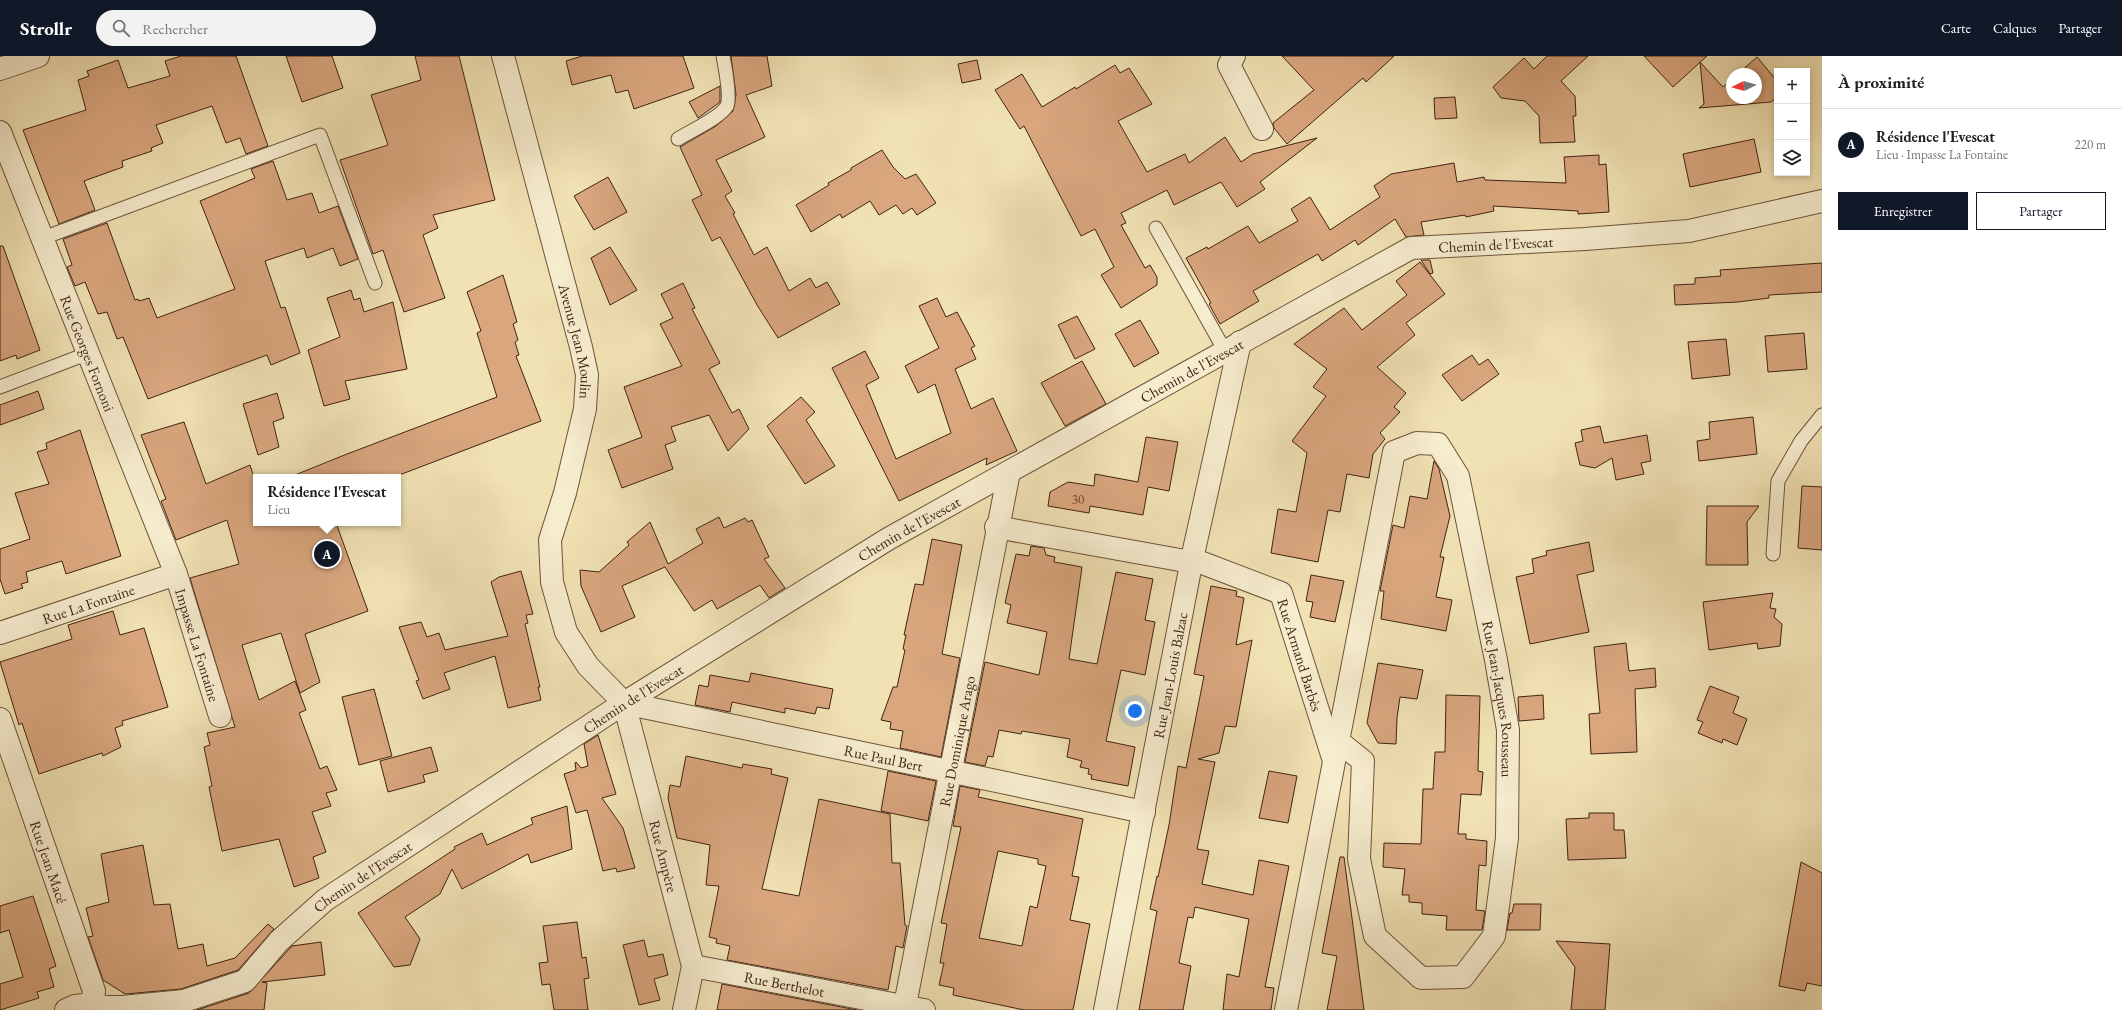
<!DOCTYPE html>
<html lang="fr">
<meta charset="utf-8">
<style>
:root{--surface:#fff;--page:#f2f2f2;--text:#202124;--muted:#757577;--line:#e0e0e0;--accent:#111827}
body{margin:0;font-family:"EB Garamond",serif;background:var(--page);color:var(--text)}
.controls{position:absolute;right:12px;top:12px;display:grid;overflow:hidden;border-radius:0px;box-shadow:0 2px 6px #0003}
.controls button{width:36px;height:36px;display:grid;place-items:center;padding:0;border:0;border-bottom:1px solid var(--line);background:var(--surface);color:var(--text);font:20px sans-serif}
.compass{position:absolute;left:1726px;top:12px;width:36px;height:36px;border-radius:50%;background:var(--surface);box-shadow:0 2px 6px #0003;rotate:265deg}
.you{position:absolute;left:1135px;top:655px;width:14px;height:14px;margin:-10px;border:3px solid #fff;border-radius:50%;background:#1a73e8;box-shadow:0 0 0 6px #1a73e833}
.badge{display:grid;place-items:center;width:26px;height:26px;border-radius:50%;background:var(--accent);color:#fff;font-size:13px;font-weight:700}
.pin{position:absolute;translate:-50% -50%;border:2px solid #fff;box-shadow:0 1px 4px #0006}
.popup{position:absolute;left:253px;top:418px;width:148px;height:52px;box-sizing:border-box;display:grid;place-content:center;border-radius:0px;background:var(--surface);filter:drop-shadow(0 1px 3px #0005);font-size:13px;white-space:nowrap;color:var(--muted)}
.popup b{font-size:15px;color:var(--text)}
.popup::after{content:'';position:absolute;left:50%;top:100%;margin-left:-8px;border:8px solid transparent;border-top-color:var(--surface)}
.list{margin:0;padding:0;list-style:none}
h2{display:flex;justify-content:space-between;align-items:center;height:52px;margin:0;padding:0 16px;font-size:17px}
h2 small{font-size:13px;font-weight:400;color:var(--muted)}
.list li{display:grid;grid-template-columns:26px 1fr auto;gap:12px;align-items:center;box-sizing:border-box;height:72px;padding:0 16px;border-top:1px solid var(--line)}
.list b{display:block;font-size:15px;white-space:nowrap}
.list p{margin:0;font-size:13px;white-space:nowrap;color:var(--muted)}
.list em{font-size:13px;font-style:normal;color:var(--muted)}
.actions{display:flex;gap:8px;padding:12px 16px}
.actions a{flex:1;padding:9px 0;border:1px solid var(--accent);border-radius:0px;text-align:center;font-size:14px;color:var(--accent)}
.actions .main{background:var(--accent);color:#fff}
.icon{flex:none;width:22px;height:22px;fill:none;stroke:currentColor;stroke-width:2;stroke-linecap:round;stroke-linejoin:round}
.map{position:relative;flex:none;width:1822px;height:954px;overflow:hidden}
header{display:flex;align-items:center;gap:24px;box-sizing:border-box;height:56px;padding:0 20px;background:var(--accent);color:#fff}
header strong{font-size:19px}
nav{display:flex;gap:22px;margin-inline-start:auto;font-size:14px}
.search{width:280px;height:36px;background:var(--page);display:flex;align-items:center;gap:10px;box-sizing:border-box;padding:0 14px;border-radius:22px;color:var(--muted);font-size:15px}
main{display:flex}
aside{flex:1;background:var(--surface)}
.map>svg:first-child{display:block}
.building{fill:#d9a67e;stroke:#412313;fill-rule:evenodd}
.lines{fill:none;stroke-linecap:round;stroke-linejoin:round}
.service-casing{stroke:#6d533b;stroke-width:15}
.minor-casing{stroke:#6d533b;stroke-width:24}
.tertiary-casing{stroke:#6d533b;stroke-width:24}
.service{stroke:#f6ecce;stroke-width:13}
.minor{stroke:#f6ecce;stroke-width:22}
.tertiary{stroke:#f6ecce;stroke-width:22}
.labels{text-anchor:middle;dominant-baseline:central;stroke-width:4;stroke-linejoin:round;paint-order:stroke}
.number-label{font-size:13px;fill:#67442e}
.street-label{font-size:15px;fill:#412313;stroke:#f6ecce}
</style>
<header>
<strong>Strollr</strong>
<div class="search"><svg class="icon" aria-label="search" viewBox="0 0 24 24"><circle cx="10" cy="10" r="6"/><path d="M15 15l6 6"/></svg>Rechercher</div>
<nav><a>Carte</a><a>Calques</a><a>Partager</a></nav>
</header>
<main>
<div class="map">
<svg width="1822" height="954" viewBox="0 0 1822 954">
<rect width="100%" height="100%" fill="#f1e2b4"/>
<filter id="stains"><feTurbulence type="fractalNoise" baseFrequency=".005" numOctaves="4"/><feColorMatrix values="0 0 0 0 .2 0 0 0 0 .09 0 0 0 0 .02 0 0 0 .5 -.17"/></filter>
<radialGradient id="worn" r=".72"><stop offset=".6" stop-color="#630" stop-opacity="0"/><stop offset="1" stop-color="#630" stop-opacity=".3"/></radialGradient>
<path class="building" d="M 181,0 L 236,0 L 268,90 L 246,98 L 240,82 L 226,87 L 212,50 L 156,69 L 163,87 L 151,92 L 152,95 L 122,105 L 123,111 L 84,125 L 95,154 L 59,168 L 23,74 L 86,54 L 78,24 L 89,20 L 87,15 L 118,4 L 128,32 L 170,20 L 165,5 Z
M 286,0 L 332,0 L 343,32 L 302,46 Z
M 415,0 L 459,0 L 495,144 L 433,159 L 438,172 L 423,179 L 445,242 L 404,256 L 383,194 L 373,198 L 340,104 L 388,89 L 371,39 L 421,24 Z
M 582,0 L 683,0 L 694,32 L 634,53 L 628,34 L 616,37 L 611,19 L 572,29 L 566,5 Z
M 731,0 L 767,0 L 772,30 L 746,39 L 765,81 L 716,104 L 732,135 L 725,140 L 735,157 L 733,158 L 754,199 L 767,191 L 789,235 L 810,222 L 816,232 L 827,226 L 840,248 L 778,282 L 757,249 L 720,181 L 712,185 L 692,144 L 702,139 L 680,91 L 716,70 L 733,55 L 736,39 Z
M 1282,0 L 1394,0 L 1366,26 L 1363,22 L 1287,88 L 1274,72 L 1273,67 L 1314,34 Z
M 1547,0 L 1588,0 L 1561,25 L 1575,40 L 1576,60 L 1573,60 L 1575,86 L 1540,87 L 1539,60 L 1525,45 L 1501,42 L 1493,31 L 1524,2 L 1534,13 Z
M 1644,0 L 1707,0 L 1673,31 Z
M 1757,1 L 1777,25 L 1777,41 L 1771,46 L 1699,52 L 1704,48 L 1700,6 L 1723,31 L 1732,23 L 1732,42 L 1756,42 L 1756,18 L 1738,18 Z
M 977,4 L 981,23 L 962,27 L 958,8 Z
M 1115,9 L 1120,17 L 1129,12 L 1152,48 L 1118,65 L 1147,116 L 1185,98 L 1189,107 L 1225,81 L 1241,106 L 1253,98 L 1317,82 L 1260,126 L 1265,133 L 1237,151 L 1221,126 L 1174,149 L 1167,134 L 1121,157 L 1126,167 L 1121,169 L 1145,212 L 1150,209 L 1157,221 L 1157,229 L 1121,252 L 1101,219 L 1114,211 L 1095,173 L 1081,180 L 1024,70 L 1020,73 L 995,34 L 1022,18 L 1042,51 L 1075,31 L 1076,33 Z
M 720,30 L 720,46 L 698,62 L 689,46 Z
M 1455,41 L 1457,62 L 1435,63 L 1434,42 Z
M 1754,83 L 1761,116 L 1690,131 L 1683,98 Z
M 882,94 L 893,111 L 905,123 L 916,118 L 936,147 L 917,159 L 912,152 L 903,158 L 896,149 L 879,159 L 870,145 L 842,162 L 840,158 L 811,176 L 796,149 L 829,129 L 828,127 L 851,114 L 851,112 Z
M 1599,99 L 1599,109 L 1606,108 L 1609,156 L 1578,158 L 1578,155 L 1493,150 L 1494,155 L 1466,161 L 1465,159 L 1421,166 L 1424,179 L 1406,181 L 1395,163 L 1358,189 L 1355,184 L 1322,205 L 1318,198 L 1253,235 L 1259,245 L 1220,268 L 1209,248 L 1211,247 L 1186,202 L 1207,191 L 1208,193 L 1248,170 L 1259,187 L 1298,165 L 1291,153 L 1310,141 L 1330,174 L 1380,141 L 1374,130 L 1391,118 L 1454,107 L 1457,126 L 1484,121 L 1485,124 L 1566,127 L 1564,101 Z
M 273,105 L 287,144 L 312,137 L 319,157 L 338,150 L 358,203 L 340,210 L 333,192 L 307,202 L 304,192 L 265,205 L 281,252 L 285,251 L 300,297 L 271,309 L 267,299 L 148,343 L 123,281 L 117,283 L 107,256 L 98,258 L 85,226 L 75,230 L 67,211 L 72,209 L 63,183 L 107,167 L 135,244 L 138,243 L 139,245 L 149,242 L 157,262 L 235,233 L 200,145 L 255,122 L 251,113 Z
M 608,121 L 627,156 L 594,174 L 574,140 Z
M 0,190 L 3,190 L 40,294 L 17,303 L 16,299 L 0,305 Z
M 610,191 L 637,234 L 610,249 L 591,202 Z
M 1421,204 L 1430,204 L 1433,217 L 1430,218 Z
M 1420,206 L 1445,238 L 1406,267 L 1415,279 L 1377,311 L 1406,337 L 1394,351 L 1400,356 L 1380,377 L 1385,383 L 1373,398 L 1369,422 L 1347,418 L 1340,456 L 1328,454 L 1318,506 L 1271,497 L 1278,453 L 1296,456 L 1307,397 L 1292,385 L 1326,340 L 1313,331 L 1327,313 L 1294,288 L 1344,252 L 1362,274 L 1407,239 L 1396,225 Z
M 1822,207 L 1822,236 L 1769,239 L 1769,242 L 1738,246 L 1675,249 L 1674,229 L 1695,228 L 1695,222 L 1721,220 L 1720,214 Z
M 503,219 L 517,266 L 513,268 L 518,284 L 515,286 L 519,299 L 516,300 L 541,365 L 394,421 L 296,421 L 295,419 L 347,398 L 497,341 L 477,277 L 481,275 L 467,236 Z
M 683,227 L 695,252 L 692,253 L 720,307 L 709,313 L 732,357 L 739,353 L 749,373 L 728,395 L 709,359 L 671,371 L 676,385 L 665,389 L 673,413 L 622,432 L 608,394 L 642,381 L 624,331 L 682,310 L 660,268 L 673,262 L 661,238 Z
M 351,234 L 354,244 L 360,242 L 364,256 L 393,246 L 407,313 L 345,325 L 350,343 L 324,350 L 308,294 L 340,281 L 327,242 Z
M 937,242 L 946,261 L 957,256 L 975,290 L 971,292 L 976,303 L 955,313 L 971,353 L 993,342 L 1017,395 L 986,409 L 987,402 L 899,445 L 832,312 L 865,295 L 879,322 L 866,329 L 896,403 L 951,377 L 935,328 L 918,337 L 905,310 L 939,292 L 919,250 Z
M 1077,260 L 1095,293 L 1075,303 L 1058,269 Z
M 1140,264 L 1159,297 L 1134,311 L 1115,278 Z
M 1804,277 L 1807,313 L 1768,316 L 1765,280 Z
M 1726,283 L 1730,319 L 1692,323 L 1688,286 Z
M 1472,299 L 1479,309 L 1488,303 L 1499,318 L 1462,345 L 1442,319 Z
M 1082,305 L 1106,348 L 1065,370 L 1041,327 Z
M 38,335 L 44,353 L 0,369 L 0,349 Z
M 277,337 L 284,362 L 273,366 L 279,391 L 258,399 L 243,348 Z
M 801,341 L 815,356 L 806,364 L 835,410 L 805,428 L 767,370 Z
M 1753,361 L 1757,398 L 1699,405 L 1697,385 L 1710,383 L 1709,366 Z
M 184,366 L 206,428 L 250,409 L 256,427 L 256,467 L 336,467 L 368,555 L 305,578 L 320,626 L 300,637 L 281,577 L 242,589 L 259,644 L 295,625 L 306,654 L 299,657 L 320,713 L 327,710 L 337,734 L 326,737 L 331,750 L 312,756 L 326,796 L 313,801 L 319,822 L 294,831 L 279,783 L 222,795 L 209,731 L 212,730 L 204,691 L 210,689 L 207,677 L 235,671 L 190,522 L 239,508 L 227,464 L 176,484 L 161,445 L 166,443 L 141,379 Z
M 1600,370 L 1604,387 L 1647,379 L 1651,405 L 1641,407 L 1644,418 L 1616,424 L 1612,402 L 1595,412 L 1580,409 L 1575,387 L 1583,385 L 1581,374 Z
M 80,374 L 121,500 L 66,518 L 62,505 L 26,516 L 28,526 L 21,528 L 23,532 L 5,538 L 0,523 L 0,493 L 30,483 L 15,437 L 49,428 L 37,396 L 47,393 L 46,387 Z
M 1146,381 L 1178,386 L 1169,435 L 1148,431 L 1143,459 L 1090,450 L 1089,457 L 1048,450 L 1050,436 L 1068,426 L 1094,430 L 1095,418 L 1138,426 Z
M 1434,405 L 1439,413 L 1450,460 L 1440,501 L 1444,501 L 1436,541 L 1452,544 L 1446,575 L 1381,563 L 1384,535 L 1380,535 L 1393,469 L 1404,472 L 1410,440 L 1427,443 Z
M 1802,430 L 1822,431 L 1822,494 L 1798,492 Z
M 1707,450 L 1759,450 L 1747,466 L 1748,509 L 1706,509 Z
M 719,461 L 724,472 L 745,462 L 748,466 L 752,464 L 769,501 L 764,503 L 785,532 L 769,542 L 760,529 L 717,553 L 712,544 L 694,555 L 665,511 L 622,530 L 635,561 L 601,576 L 581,530 L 580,514 L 599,516 L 629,489 L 627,486 L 650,466 L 668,508 L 703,487 L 696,473 Z
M 932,483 L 962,489 L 942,598 L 960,602 L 941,701 L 900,692 L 903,675 L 890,673 L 891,666 L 881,664 L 893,631 L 897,631 L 905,594 L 903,593 L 906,579 L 904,579 L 915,528 L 923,529 Z
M 1589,486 L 1594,515 L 1577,519 L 1589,576 L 1530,588 L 1516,521 L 1534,517 L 1532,503 L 1547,499 L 1546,495 Z
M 1031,490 L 1044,492 L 1046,499 L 1055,501 L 1054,506 L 1082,511 L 1069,603 L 1097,608 L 1116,516 L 1153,523 L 1145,564 L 1155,566 L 1145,619 L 1121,614 L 1106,685 L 1135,691 L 1128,730 L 1091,723 L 1092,719 L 1088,718 L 1089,713 L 1080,711 L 1082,705 L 1067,701 L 1070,683 L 1022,675 L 1021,678 L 999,674 L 993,701 L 988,700 L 985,710 L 965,706 L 985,606 L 1039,619 L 1047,576 L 1007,567 L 1011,549 L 1005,547 L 1016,498 L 1029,500 Z
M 521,515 L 533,558 L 526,559 L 528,567 L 525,568 L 540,631 L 538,631 L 541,644 L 508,652 L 495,600 L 444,617 L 450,633 L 423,643 L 416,625 L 419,624 L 399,571 L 421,566 L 427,581 L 439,577 L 445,594 L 508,580 L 491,526 L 499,521 Z
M 1311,519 L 1344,525 L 1335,566 L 1310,561 L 1313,546 L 1306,545 Z
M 1211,530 L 1237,535 L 1236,540 L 1244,542 L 1236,589 L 1252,584 L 1236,671 L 1225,670 L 1219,697 L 1198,703 L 1215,706 L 1197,793 L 1209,795 L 1202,828 L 1253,839 L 1259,804 L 1289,810 L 1265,931 L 1274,932 L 1271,954 L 1223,954 L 1227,918 L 1239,921 L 1249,863 L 1195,851 L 1193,862 L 1188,861 L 1179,907 L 1191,910 L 1183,954 L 1139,954 L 1157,855 L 1150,853 L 1157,820 L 1158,821 L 1169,769 L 1178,710 L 1186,712 L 1204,620 L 1194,618 Z
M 1773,537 L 1770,552 L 1776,553 L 1774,561 L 1782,568 L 1780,590 L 1758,593 L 1757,587 L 1709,594 L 1703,546 Z
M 113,555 L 120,579 L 144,572 L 168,651 L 122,665 L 123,669 L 115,672 L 121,691 L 103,700 L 102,697 L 39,718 L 22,667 L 19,669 L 0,606 L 72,583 L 68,569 Z
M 1626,587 L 1629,615 L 1655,612 L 1656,631 L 1635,633 L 1637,696 L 1591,698 L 1589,658 L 1600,657 L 1594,591 Z
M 1378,607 L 1423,614 L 1417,643 L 1400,641 L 1397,662 L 1396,688 L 1378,687 L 1367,667 Z
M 751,617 L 833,633 L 829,653 L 817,651 L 815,658 L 785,652 L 785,657 L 732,646 L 730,656 L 695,649 L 699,629 L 708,631 L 710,619 L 749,626 Z
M 1710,630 L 1739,641 L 1733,657 L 1747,663 L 1737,689 L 1723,683 L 1722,687 L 1698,677 L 1703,666 L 1697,664 Z
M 374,633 L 392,700 L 359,709 L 342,641 Z
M 1446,639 L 1480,640 L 1478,715 L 1483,716 L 1481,739 L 1461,738 L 1458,778 L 1466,778 L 1466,783 L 1487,785 L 1486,810 L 1479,809 L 1476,854 L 1485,855 L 1482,874 L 1446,874 L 1447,860 L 1422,858 L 1422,847 L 1409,846 L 1409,839 L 1402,839 L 1405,813 L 1383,811 L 1384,787 L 1421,788 L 1423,733 L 1433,733 L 1435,696 L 1445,696 Z
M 1543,639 L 1544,663 L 1519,665 L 1518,641 Z
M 598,679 L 616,738 L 602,742 L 623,772 L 635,812 L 617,816 L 616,812 L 603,815 L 587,754 L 576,757 L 564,718 L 576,714 L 575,707 L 576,706 L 581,712 L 588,710 L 584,688 Z
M 431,691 L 438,715 L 423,719 L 425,726 L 388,736 L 380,705 Z
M 686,700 L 742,712 L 743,708 L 772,713 L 771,718 L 788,722 L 762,833 L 799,840 L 819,743 L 890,758 L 892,807 L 900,807 L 905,869 L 907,870 L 903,892 L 896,890 L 888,934 L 727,904 L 730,890 L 716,887 L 717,883 L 709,881 L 719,830 L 706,829 L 710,789 L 677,782 L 668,742 L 670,729 L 680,731 Z
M 888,715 L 936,725 L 928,765 L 881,755 Z
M 1269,715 L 1297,720 L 1288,767 L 1259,762 Z
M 960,730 L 980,734 L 978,741 L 1083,763 L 1072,820 L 1079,821 L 1070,864 L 1090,868 L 1073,954 L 1024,954 L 953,939 L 954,932 L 939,929 L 944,907 L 940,907 L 947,868 L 941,867 L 961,771 L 953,770 ZM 998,795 L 1038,803 L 1038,808 L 1046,810 L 1037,852 L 1030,850 L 1022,890 L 979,882 Z
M 567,750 L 572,793 L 531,807 L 528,798 L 462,833 L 452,813 L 440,838 L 405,861 L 420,883 L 410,909 L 394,911 L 358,857 L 455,793 L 454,791 L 482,777 L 487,789 L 533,768 L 531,762 Z
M 1589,757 L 1614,757 L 1614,774 L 1624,774 L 1626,802 L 1568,804 L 1566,763 L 1589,762 Z
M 143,789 L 154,849 L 170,848 L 178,893 L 203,888 L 207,910 L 235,902 L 268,868 L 274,873 L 238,914 L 181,933 L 125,938 L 103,924 L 88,881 L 93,880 L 86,852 L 109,846 L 101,798 Z
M 1340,801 L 1344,801 L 1364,954 L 1327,954 L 1337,900 L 1322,897 Z
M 1801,806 L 1822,817 L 1822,930 L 1807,927 L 1805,935 L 1779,930 Z
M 33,840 L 56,910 L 49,913 L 54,931 L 37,936 L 39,942 L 0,954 L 0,928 L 23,921 L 9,874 L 0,877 L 0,850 Z
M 1514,848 L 1541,848 L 1540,874 L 1507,874 L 1510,857 L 1512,857 Z
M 577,866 L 582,902 L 586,901 L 589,922 L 584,923 L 588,954 L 554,954 L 550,928 L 542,929 L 539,907 L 548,906 L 543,870 Z
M 644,884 L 648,901 L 663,898 L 668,919 L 654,923 L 660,944 L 639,949 L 623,889 Z
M 1556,885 L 1610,888 L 1605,954 L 1571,954 L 1575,911 Z
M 321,886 L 325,919 L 262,926 L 267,927 L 264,954 L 197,954 L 249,937 L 292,890 Z
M 722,928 L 857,954 L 717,954 Z"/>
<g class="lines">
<g class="service-casing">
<path id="service" d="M 678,83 C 690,75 720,62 727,50 C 731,40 725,11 723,0
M 1156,172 L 1225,295
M 43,182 L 320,79 L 375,227
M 0,331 L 89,297
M 1773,498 L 1778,425 L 1801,385 L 1822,359"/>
</g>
<g class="minor-casing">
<g id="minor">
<path id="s1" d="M 503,0 L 581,291 L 587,319 L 585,353 L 565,437 L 550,484 L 552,526 L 566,576 L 588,610 L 624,647 L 693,910 L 684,954"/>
<path d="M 1234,0 L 1229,9 L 1262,73"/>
<path id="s2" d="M 0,76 L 176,518 L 220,660"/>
<path d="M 996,471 L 1191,506"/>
<path id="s3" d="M 1192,503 L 1281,537 L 1333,702"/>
<path id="s4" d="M 0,577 L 176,518"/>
<path id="s5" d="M 624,647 L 1144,756"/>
<path id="s6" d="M 0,663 L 94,935 L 92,948"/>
<path id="s7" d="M 693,910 L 924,954"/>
<path id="s8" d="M 66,954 L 75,950 L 92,948 L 106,951 L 122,951 L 184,945 L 245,925 L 279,885 L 325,844 L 624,647 L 888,483 L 1411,192 L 1585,183 L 1689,175 L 1822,145"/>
<path id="s9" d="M 904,954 L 1009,416"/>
<path id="s10" d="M 1105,954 L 1192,503 L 1240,286"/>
<path id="s11" d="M 1286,954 L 1394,396 L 1417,387 L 1438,388 L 1458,420 L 1496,604 L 1508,674 L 1507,782 L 1494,880 L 1463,921 L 1421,922 L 1375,880 L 1359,803 L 1363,705 L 1337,684"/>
</g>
</g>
<g class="tertiary-casing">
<path id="tertiary" d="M 0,13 L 38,0"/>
</g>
<use href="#service" class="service"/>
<use href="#minor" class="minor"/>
<use href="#tertiary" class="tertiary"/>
</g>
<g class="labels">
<g class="number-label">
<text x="1078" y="443">30</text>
</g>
<g class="street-label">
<text stroke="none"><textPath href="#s8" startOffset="1650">Chemin de l'Evescat</textPath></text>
<text stroke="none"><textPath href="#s1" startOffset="295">Avenue Jean Moulin</textPath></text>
<text stroke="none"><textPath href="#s2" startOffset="238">Rue Georges Fornoni</textPath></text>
<text stroke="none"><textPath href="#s8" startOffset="1314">Chemin de l'Evescat</textPath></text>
<text stroke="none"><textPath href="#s8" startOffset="990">Chemin de l'Evescat</textPath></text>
<text stroke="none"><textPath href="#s4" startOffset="93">Rue La Fontaine</textPath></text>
<text stroke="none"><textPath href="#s2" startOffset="550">Impasse La Fontaine</textPath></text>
<text stroke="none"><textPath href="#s3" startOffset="160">Rue Armand Barbès</textPath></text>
<text stroke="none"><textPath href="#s10" startOffset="341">Rue Jean-Louis Balzac</textPath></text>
<text stroke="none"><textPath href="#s8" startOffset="666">Chemin de l'Evescat</textPath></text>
<text stroke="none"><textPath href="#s11" startOffset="879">Rue Jean-Jacques Rousseau</textPath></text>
<text stroke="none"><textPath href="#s9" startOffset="274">Rue Dominique Arago</textPath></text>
<text stroke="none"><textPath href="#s5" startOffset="265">Rue Paul Bert</textPath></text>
<text stroke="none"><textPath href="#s1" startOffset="844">Rue Ampère</textPath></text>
<text stroke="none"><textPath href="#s6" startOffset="151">Rue Jean Macé</textPath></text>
<text stroke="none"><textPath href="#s8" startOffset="342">Chemin de l'Evescat</textPath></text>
<text stroke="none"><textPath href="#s7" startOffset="93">Rue Berthelot</textPath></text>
</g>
</g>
<rect width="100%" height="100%" filter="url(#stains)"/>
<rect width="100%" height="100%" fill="url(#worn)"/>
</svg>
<div class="controls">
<button>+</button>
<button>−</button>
<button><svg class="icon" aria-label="layers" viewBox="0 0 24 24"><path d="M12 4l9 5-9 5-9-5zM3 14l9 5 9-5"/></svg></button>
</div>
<svg class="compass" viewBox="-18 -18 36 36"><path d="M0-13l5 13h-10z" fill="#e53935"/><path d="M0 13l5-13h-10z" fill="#757577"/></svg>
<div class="you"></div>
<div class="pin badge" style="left:327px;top:498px">A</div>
<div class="popup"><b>Résidence l'Evescat</b>Lieu</div>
</div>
<aside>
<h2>À proximité<small></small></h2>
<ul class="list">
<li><span class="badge">A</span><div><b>Résidence l'Evescat</b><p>Lieu · Impasse La Fontaine</p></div><em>220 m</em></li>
</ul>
<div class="actions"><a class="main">Enregistrer</a><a>Partager</a></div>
</aside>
</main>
